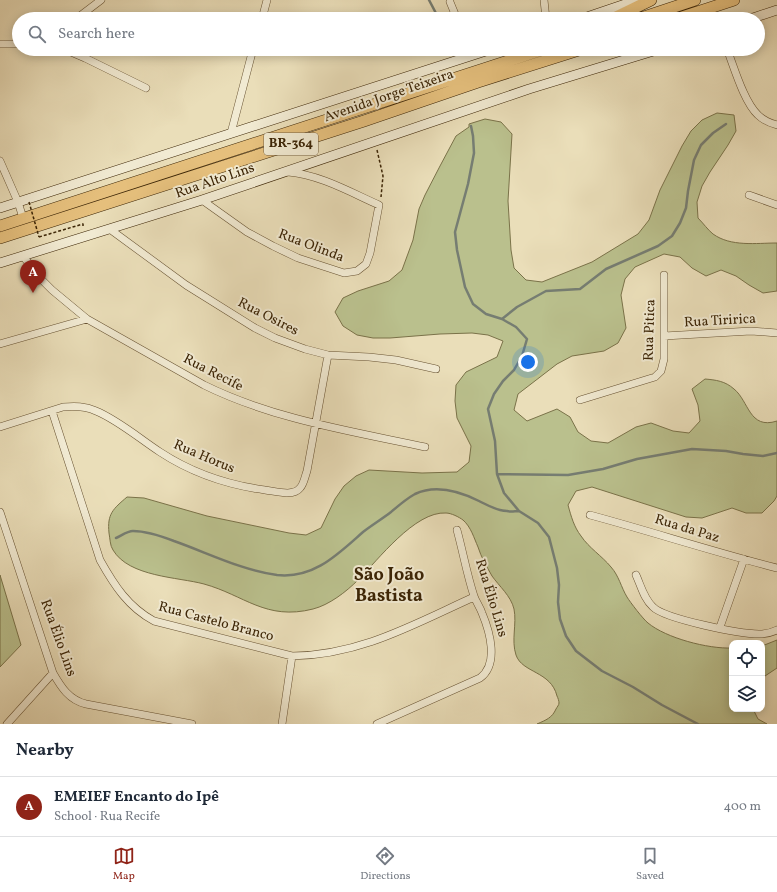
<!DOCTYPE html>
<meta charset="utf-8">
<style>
:root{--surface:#fff;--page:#f6f6f7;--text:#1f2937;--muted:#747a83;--line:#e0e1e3;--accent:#8f2418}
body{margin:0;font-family:Vollkorn,serif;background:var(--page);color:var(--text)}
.controls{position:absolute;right:12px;bottom:12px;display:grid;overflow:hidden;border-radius:8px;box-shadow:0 2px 10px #0003}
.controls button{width:36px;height:36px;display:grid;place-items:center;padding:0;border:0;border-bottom:1px solid var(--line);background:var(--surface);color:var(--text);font:20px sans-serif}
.you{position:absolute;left:528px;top:362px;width:14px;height:14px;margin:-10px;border:3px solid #fff;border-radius:50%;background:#1a73e8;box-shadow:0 0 0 6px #1a73e833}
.badge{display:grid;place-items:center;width:26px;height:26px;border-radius:50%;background:var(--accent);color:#fff;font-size:13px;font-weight:700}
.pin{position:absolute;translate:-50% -33px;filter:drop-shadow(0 1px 2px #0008)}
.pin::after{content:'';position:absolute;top:21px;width:14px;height:12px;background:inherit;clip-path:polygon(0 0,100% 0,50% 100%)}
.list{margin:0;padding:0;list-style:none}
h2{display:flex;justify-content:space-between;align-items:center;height:52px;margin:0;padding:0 16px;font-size:17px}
h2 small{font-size:13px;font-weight:400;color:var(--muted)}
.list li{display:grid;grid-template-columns:26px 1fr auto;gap:12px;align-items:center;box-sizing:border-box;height:60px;padding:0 16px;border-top:1px solid var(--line)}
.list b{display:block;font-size:15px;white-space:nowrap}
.list p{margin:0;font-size:13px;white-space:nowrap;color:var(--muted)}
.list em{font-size:13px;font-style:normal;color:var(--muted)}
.icon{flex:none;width:22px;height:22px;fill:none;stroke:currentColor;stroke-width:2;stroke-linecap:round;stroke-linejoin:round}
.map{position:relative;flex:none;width:777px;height:724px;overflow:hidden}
.search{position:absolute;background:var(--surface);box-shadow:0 2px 10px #0003;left:12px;right:12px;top:12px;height:44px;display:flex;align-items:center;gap:10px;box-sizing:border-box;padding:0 14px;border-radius:22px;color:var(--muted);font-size:15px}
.sheet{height:112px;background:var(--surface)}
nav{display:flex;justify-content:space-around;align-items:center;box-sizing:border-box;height:56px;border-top:1px solid var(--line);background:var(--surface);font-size:11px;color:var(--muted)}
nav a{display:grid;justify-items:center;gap:2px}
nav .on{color:var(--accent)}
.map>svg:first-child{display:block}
.green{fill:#bac08d;stroke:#7a7249}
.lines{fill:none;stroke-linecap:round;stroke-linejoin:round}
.stream{stroke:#767d72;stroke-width:2.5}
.minor-casing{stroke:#675232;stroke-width:8}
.secondary-casing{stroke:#3b2405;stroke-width:10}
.trunk-casing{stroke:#3b2405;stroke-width:12}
.path{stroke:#3b2405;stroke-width:1.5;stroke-dasharray:3 2;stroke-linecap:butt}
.minor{stroke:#f1ead2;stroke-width:7}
.secondary{stroke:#f1ead2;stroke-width:9}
.trunk{stroke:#e5bf7c;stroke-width:11}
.path-bridge{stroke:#3b2405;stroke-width:1.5;stroke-dasharray:3 2;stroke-linecap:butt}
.labels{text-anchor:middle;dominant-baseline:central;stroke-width:4;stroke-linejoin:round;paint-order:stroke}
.shield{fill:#f1ead2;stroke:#725f42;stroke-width:1}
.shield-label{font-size:13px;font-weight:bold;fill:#3b2405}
.street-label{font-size:14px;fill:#3b2405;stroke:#f1ead2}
.district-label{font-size:18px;font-weight:bold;fill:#3b2405;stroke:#f1ead2}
</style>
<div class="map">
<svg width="777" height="724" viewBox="0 0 777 724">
<rect width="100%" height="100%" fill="#eadeb9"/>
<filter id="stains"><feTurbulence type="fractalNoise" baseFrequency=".005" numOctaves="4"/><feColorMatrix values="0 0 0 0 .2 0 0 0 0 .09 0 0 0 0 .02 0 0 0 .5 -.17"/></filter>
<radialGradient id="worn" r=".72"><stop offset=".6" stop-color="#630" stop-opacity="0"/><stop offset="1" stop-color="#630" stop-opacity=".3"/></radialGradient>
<path class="green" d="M 717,113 L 734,115 L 736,131 L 728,145 L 710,172 L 702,186 L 697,202 L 698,218 C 703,223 708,230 713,234 C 731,247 756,243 777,243 L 777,291 L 763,293 L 749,285 L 736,276 L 721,270 L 706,276 L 692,268 L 680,257 L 664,254 L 635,267 L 625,279 L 621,295 L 626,328 L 618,343 L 604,351 L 572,356 L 557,364 L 518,394 L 514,410 L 527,421 L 557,409 L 570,417 L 578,432 L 591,441 L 608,443 L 636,427 L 651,423 L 673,431 L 689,433 L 700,421 L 698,405 L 692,389 L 705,379 C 716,380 725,381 734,389 C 749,401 749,430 777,421 L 777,496 L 774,501 L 762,513 L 746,513 L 732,508 L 702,518 L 686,517 L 592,487 L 576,491 L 568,505 C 571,516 574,527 581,536 C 589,548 602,556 611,567 C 619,576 621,587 627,597 C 630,602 643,619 648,623 C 666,638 708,649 732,648 L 732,709 L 753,709 L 758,719 L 767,724 L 537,724 C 546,720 552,718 556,709 C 557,707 559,705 559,703 C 559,701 558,698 557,696 C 551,671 522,673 516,655 C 511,640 517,624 514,609 C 511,596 499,586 492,576 C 487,567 481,557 478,547 C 474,538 471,527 463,520 C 459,517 451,513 446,513 C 415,511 378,560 358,580 C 346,592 329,605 313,609 C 266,621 244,595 204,584 C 178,577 129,577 113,550 C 110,546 110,538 109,533 C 107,514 113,509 127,497 L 144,498 L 207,516 L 289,533 L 306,535 L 321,528 L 335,499 L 344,486 L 356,476 L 369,470 L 422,473 L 457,472 L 469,462 L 471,446 L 457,418 L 455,401 L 456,385 L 466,372 L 497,357 L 503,341 L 488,335 L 472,333 L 440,334 L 390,338 L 373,338 L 357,335 L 343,326 L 335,312 L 343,298 L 358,291 L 389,281 L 402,270 L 413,240 L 419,209 L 425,195 L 440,166 L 456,136 L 469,127 L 469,124 L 485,119 L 501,122 L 512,134 L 508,201 L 511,250 L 514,268 L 526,280 L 542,282 L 592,262 L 638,234 L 649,220 L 660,190 L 682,146 L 691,131 L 702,120 Z
M 0,575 L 21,645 L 0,667 Z
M 777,640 L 777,668 L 762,678 L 762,646 Z"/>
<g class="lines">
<path class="stream" d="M 429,0 L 439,19
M 471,126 L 473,136 L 474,153 L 468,184 L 455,232 L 457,250 L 465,287 L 473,304 L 486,314 L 502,319 L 516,327 L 527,339 L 522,356 L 514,370 L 503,381 L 494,394 L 488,409 L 495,441 L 497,474 L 504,493 L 519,511 L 538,523 L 549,537 L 557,568 L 559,585 L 558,602 L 560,619 L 566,636 L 576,651 L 602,671 L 633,687 L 662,705 L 698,724
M 502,319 L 517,307 L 546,291 L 580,289 L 606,269 L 658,246 L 672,236 L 680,223 L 686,208 L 688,191 L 694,160 L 701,145 L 713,133 L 726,124
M 497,474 L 568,475 L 603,469 L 637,459 L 692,449 L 726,451 L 743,454 L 763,456 L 777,453
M 116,538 C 121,536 127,531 133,531 C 147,531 161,536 174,541 C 208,553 241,570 277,575 C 314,579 338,554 363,532 C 372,525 382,519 391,512 C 398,506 406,499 415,494 C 436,484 459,491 479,501 C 487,505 497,511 507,511 C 511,512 515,511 519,511"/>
<g class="minor-casing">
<path id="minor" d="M 544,0 L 546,19
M 450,2 L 457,19
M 76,19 L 101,0
M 262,19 L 267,0
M 0,44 L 19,44
M 64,49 L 85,58 L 146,88
M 727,49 C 734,67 744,102 758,115 C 763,120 770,123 777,125
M 231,133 L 253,49
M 0,161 L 18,202 L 23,218
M 749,195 L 777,205
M 202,200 L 247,232 L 273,246 L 298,258 L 344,273 L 357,271 L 366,264 L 370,253 L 379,205 C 352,193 318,174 288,172
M 111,230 L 186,285 L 255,328 L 275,338 L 305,349 L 328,355 L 369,357 L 396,360 L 436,369
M 23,256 L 40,278 L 52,290 L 87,319 L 204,385 C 273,419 350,431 425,447
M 664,336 L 751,331 L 777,333
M 0,344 L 87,319
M 580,400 L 655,377 L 661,371 L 664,359 L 664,275
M 52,411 L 100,560 C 114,585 128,607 154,621 L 292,656 C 361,655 414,624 474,597
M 0,427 L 63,407 C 75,406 85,406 96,411 C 118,420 140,439 160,452 C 192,473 228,485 265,490 C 275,491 293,497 300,488 C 304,484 305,476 307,471 L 328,355
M 0,512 L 53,673 C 61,687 69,700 86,704 L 192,724
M 590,515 C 653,532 714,552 777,568
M 636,575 C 641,586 644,599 653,607 C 665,619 740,634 759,634 C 766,634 771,633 777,630
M 720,627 L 744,559
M 7,724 L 53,673
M 282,724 L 292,656
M 377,724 L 480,678 C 499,664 490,632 482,613 C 480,607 476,602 474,596 C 467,575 463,552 457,530"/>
</g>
<g class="secondary-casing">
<path id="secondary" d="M 581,19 L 637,0
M 750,19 L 777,10
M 0,208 L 492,49
M 0,263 L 202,200 L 529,89 L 660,49"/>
</g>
<g class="trunk-casing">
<path id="trunk" d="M 612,19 L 651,0
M 638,19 L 695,0
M 676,19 L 734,0
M 0,226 L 545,49
M 0,238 L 364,121 L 478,82 L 582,49"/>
</g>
<path class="path" d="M 377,150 L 383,176 L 381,197
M 39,237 L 83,224 L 83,228"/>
<use href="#minor" class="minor"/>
<use href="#secondary" class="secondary"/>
<use href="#trunk" class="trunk"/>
<path class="path-bridge" d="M 29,202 L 39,237"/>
</g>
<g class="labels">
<rect class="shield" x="264" y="133" width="54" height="22" rx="3"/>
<g class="shield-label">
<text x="291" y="144">BR-364</text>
</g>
<g class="street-label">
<text transform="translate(389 96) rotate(-19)">Avenida Jorge Teixeira</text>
<text transform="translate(215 181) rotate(-19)">Rua Alto Lins</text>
<text transform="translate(311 246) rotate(21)">Rua Olinda</text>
<text transform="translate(268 317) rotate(27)">Rua Osires</text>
<text transform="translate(720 321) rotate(-3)">Rua Tiririca</text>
<text transform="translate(650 330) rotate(-88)">Rua Pitica</text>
<text transform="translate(213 373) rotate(27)">Rua Recife</text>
<text transform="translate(204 457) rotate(23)">Rua Horus</text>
<text transform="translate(687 529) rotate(17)">Rua da Paz</text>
<text transform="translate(491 598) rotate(73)">Rua Élio Lins</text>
<text transform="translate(216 622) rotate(15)">Rua Castelo Branco</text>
<text transform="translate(58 638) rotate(70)">Rua Élio Lins</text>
</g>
<g class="district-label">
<text x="389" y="575">São João<tspan x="389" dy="21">Bastista</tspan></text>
</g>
</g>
<rect width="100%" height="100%" filter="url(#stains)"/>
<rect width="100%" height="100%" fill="url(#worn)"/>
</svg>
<div class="controls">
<button><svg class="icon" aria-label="locate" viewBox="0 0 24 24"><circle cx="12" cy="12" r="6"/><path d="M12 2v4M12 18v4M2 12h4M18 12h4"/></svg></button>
<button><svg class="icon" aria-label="layers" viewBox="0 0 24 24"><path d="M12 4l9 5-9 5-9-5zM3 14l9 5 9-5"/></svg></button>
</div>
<div class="you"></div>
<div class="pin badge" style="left:33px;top:293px">A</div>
<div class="search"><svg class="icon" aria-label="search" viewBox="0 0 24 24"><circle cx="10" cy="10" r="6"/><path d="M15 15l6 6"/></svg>Search here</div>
</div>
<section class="sheet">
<h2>Nearby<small></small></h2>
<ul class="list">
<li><span class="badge">A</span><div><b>EMEIEF Encanto do Ipê</b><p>School · Rua Recife</p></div><em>400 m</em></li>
</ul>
</section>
<nav>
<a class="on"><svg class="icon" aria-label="map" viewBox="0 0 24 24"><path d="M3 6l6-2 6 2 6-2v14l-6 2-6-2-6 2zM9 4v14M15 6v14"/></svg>Map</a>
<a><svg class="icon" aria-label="directions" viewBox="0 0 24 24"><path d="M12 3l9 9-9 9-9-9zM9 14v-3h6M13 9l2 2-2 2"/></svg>Directions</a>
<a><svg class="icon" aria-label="saved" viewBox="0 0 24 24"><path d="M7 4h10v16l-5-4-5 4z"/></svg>Saved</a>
</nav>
